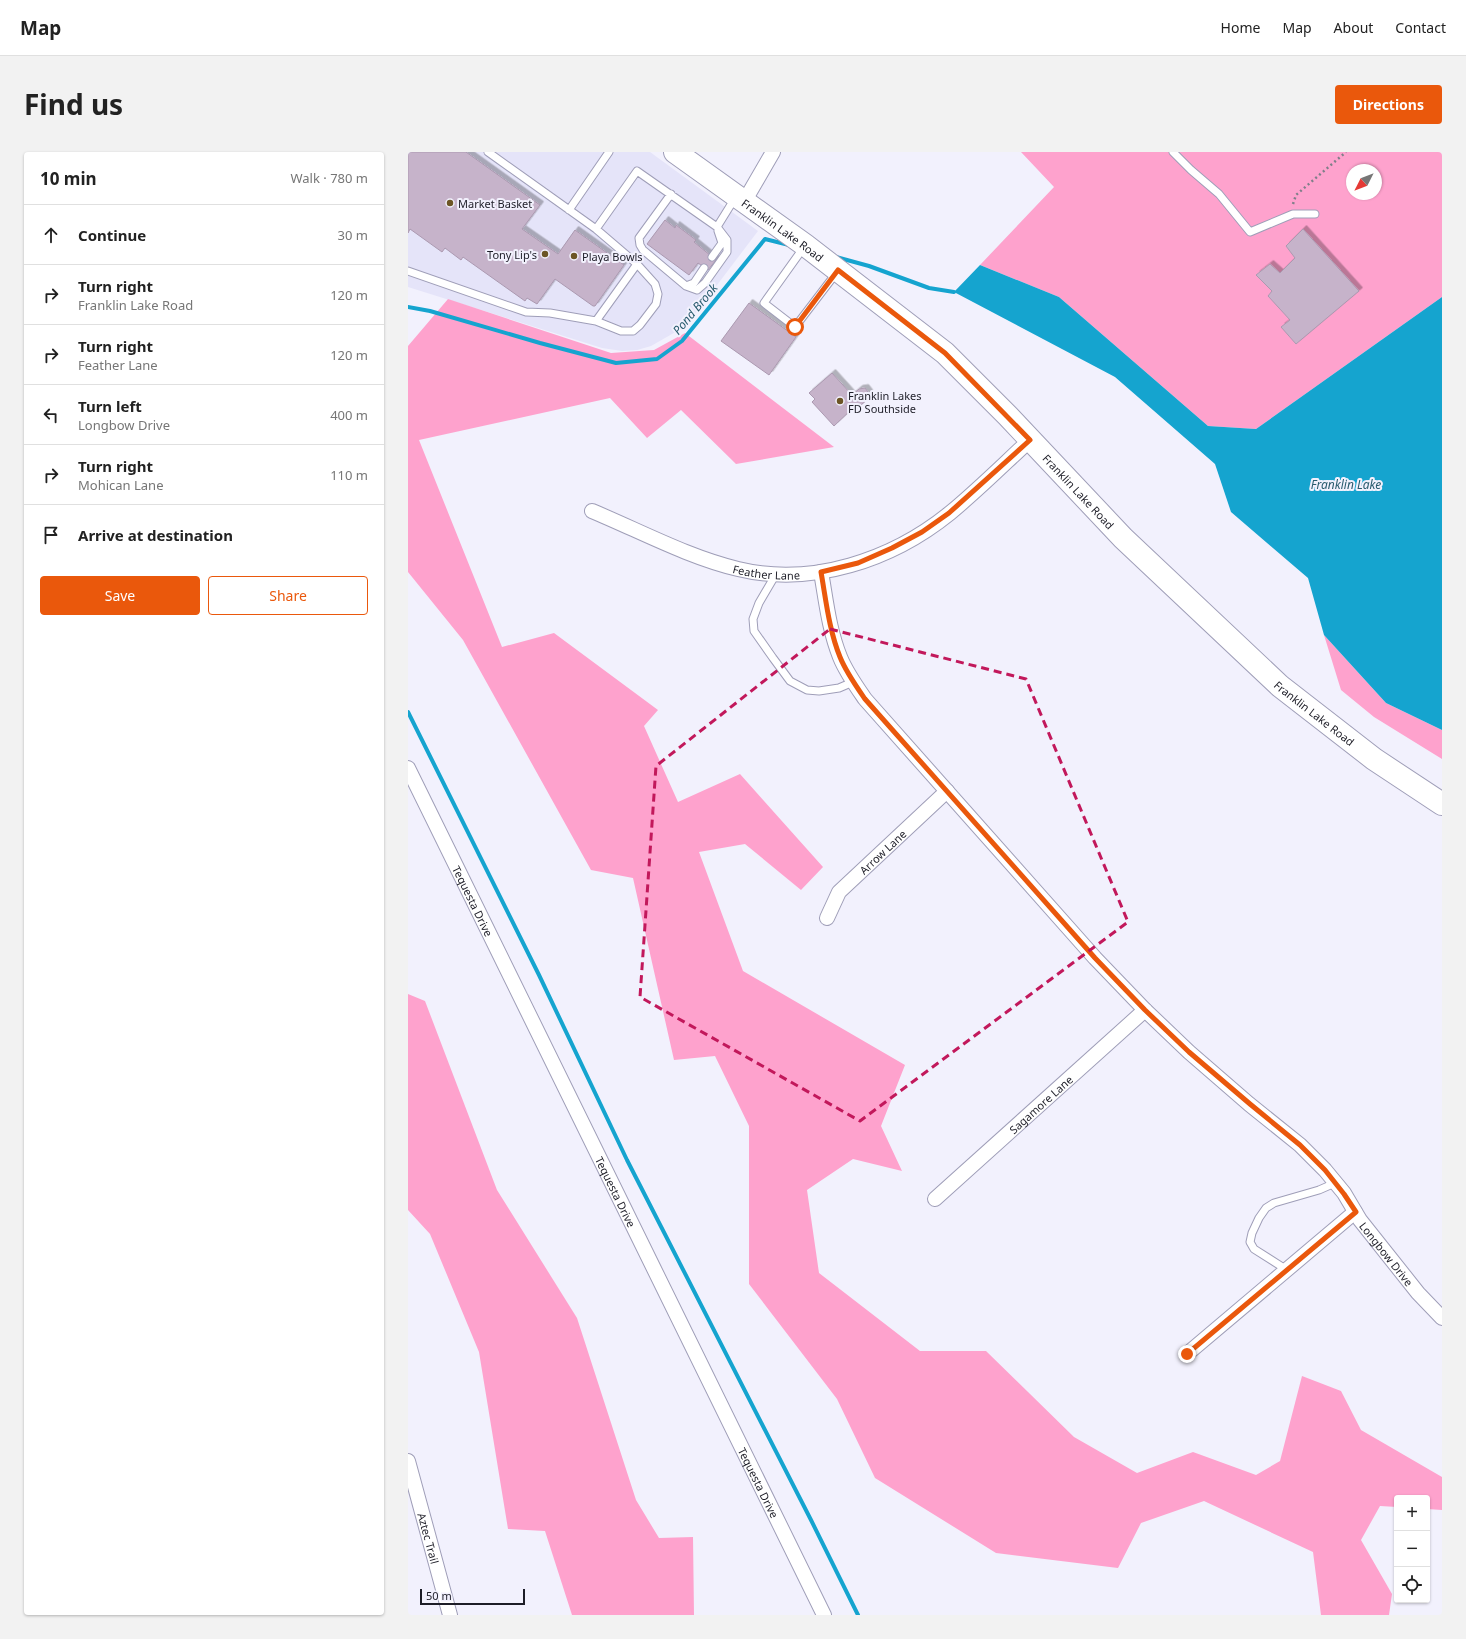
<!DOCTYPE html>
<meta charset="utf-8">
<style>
:root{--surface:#fff;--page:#f2f2f2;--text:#222;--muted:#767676;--line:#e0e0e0;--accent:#ea580c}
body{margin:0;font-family:"Noto Sans",sans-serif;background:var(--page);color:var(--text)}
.controls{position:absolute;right:12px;bottom:12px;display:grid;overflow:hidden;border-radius:4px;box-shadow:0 1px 3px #0004}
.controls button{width:36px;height:36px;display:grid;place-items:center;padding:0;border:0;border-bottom:1px solid var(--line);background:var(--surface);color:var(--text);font:20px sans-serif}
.compass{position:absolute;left:938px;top:12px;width:36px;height:36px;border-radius:50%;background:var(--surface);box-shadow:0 1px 3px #0004;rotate:228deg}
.scale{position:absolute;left:12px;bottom:10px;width:105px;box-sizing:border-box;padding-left:4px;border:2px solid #1d1d27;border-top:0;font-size:11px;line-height:14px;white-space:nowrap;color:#1d1d27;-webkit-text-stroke:3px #f2f1fd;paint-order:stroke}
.stop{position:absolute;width:12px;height:12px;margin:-9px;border:3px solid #ea580c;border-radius:50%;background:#fff}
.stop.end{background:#ea580c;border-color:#fff;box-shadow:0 1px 4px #0008}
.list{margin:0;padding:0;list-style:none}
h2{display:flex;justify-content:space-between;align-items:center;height:52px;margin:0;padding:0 16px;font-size:17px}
h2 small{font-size:13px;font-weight:400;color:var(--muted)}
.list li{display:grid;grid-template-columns:26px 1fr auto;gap:12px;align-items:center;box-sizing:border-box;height:60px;padding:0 16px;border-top:1px solid var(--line)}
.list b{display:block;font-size:15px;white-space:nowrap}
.list p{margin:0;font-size:13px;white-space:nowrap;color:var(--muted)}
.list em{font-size:13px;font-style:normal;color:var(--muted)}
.actions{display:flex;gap:8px;padding:12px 16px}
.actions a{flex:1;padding:9px 0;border:1px solid var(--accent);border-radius:4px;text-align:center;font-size:14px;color:var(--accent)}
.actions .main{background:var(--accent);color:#fff}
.icon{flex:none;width:22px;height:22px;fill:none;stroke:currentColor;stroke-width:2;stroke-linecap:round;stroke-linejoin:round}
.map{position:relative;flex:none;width:1034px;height:1463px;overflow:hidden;border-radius:4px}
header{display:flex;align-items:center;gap:24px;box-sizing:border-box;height:56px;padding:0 20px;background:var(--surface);border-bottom:1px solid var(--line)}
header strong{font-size:19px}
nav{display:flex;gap:22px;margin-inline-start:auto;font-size:14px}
.intro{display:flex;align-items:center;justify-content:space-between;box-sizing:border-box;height:96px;padding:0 24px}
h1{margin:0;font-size:28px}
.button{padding:10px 18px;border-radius:4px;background:var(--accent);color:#fff;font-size:14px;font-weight:700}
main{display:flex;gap:24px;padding:0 24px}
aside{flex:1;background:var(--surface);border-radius:4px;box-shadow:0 1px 3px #0004}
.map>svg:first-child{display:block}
.built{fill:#e5e4f9}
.green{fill:#fea2cd;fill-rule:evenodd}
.water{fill:#15a4cf}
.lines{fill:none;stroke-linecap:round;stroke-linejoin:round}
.stream{stroke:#15a4cf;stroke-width:4}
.building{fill:#c6b3ca;stroke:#ab99b0;filter:url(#shadow)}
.lane-casing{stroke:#9f9eb8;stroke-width:9}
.street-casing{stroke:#9f9eb8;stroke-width:16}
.primary-casing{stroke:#9f9eb8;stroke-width:24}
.path{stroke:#7f7f89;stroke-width:2.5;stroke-dasharray:2 3;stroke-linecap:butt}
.lane{stroke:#fff;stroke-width:7}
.street{stroke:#fff;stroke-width:14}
.primary{stroke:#fff;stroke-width:22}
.route{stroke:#ea580c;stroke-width:5}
.marked{fill:none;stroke:#c2185b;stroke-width:3;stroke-dasharray:8 5;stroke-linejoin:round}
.poi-dot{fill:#6c5525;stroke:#f2f1fd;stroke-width:1.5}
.labels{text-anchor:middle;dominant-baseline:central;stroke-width:4;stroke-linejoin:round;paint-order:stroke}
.poi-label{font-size:11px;fill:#1d1d27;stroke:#f2f1fd;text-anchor:start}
.street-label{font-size:11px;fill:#1d1d27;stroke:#f2f1fd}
.water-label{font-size:12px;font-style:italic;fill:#295b6e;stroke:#f2f1fd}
</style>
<header>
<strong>Map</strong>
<nav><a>Home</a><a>Map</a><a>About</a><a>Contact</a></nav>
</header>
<div class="intro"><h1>Find us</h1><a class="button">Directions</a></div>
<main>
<aside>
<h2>10 min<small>Walk · 780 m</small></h2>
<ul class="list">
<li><svg class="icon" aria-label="ahead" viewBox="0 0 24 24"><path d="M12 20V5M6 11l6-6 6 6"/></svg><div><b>Continue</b></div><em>30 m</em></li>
<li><svg class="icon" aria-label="right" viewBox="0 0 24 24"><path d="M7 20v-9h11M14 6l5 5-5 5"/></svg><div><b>Turn right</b><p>Franklin Lake Road</p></div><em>120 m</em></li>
<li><svg class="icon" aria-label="right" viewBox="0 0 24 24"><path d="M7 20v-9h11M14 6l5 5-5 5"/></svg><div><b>Turn right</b><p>Feather Lane</p></div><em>120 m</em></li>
<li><svg class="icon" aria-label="left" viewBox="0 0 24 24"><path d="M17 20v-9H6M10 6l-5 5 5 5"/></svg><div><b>Turn left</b><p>Longbow Drive</p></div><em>400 m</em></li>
<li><svg class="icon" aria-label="right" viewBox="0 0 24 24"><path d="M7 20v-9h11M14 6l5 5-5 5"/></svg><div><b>Turn right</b><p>Mohican Lane</p></div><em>110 m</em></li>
<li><svg class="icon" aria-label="arrive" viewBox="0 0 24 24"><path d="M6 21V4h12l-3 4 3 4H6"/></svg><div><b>Arrive at destination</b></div></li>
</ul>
<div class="actions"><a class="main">Save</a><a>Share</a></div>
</aside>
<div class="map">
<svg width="1034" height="1463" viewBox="0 0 1034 1463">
<defs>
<filter id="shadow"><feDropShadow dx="3.5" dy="-3.5" stdDeviation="0" flood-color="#0004"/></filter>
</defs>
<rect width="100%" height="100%" fill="#f2f1fd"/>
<path class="built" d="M 0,0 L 242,0 L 350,79 L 278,174 L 243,194 L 229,198 L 214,199 L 194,196 L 0,135 Z"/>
<path class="green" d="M 613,0 L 1034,0 L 1034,145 L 848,277 L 800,274 L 651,145 L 572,113 L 646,35 ZM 944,18 L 968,18 L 968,42 L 944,42 Z
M 40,147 L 203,201 L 246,198 L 277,181 L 426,295 L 328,312 L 273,258 L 239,286 L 202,246 L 11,288 L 94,495 L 146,481 L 250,558 L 236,574 L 270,650 L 332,622 L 415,715 L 393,738 L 337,692 L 291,700 L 335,819 L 497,913 L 473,974 L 494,1019 L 445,1007 L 399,1038 L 411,1121 L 512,1199 L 578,1199 L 666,1285 L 729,1321 L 785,1300 L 848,1323 L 872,1309 L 894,1224 L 933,1239 L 953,1278 L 1034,1325 L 1034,1358 L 1019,1357 L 1019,1346 L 989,1346 L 989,1355 L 972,1354 L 953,1388 L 984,1442 L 981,1463 L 913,1463 L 905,1400 L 796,1349 L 733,1371 L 710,1416 L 588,1401 L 467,1326 L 429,1247 L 341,1132 L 341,974 L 307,904 L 266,908 L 225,726 L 183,718 L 55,488 L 0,420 L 0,194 Z
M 916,483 L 978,551 L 1034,578 L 1034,607 L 966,565 L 933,538 Z
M 0,842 L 17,849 L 89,1038 L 169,1166 L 228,1348 L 251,1386 L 285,1385 L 286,1463 L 164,1463 L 137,1379 L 100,1377 L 71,1200 L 22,1082 L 0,1058 Z"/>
<path class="water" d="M 572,113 L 651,145 L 800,274 L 848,277 L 1034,145 L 1034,578 L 978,551 L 916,483 L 900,426 L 823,360 L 807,312 L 707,225 L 546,140 Z"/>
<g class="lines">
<path class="stream" d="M 428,105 L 461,114 L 521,136 L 546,140
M 0,155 L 22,159 L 132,191 L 208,211 L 249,207 L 274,189 L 357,87 L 381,93
M 0,560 L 131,823 L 219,1008 L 403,1368 L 450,1463"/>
</g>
<path class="building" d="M 0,0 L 58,0 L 132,53 L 114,77 L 150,102 L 167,78 L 216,113 L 187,154 L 185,154 L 147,127 L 129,152 L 119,146 L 117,149 L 55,105 L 53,108 L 37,96 L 34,100 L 2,77 L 0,81 Z
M 257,68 L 267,76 L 268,73 L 288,88 L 286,90 L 308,108 L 300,118 L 290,111 L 281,123 L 239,92 Z
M 895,77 L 951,139 L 888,192 L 873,175 L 882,168 L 860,144 L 864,139 L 848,123 L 862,112 L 872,121 L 887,106 L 878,94 Z
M 341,151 L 388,185 L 361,223 L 313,189 Z
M 424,221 L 444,243 L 451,237 L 457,236 L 461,241 L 460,247 L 446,259 L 444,257 L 426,274 L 404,250 L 407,247 L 401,241 Z"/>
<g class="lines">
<g class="lane-casing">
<path id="lane" d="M 765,0 L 783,18 L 811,42 L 842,80 L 885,62 L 907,62
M 263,42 L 231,86 L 232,93 L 235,98 L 278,134 L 289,138 L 297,131 L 319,100 L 319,88 L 309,75
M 161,58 L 201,0
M 188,77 L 229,19 L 309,75 L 327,46
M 396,95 L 356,151 L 387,175 L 429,120
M 304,105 L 314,91 L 310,79
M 0,119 L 118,160 L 142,161 L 188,169 L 213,179 L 225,179 L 232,173 L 248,152 L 250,142 L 247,132 L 229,112 L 188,77 L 80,0
M 278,134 L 286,131 L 296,116
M 188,169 L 229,112
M 368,422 L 351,451 L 345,467 L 346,479 L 365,506 L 382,529 L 399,538 L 411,539 L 431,536 L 445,530
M 879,1118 L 846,1097 L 842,1090 L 844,1081 L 851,1066 L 858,1056 L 866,1051 L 911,1038 L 927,1031"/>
</g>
<g class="street-casing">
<g id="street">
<path d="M 336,50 L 365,0"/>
<path id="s1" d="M 184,359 C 232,379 280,405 330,417 C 404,435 484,408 542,361 C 570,338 596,312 622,288"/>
<path id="s2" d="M 413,420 C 418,448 421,478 432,505 C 438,520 448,534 457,547 L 687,806 L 737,858 L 781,900 L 841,952 L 892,993 L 917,1018 L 936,1041 L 952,1068 L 1010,1141 L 1034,1166"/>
<path id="s3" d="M 0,616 L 416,1463"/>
<path id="s4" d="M 419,766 L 431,740 L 539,639"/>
<path id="s5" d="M 527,1047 L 737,858"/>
<path d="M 779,1202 L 947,1060"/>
<path id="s6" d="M 0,1309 L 42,1463"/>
</g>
</g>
<g class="primary-casing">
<g id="primary">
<path id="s7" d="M 267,0 L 397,93 L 537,201 L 600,264 L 715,386 L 872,534 L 966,607 L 1034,652"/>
</g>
</g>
<path class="path" d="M 885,52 L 888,43 L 938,0"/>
<use href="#lane" class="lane"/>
<use href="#street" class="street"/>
<use href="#primary" class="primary"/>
</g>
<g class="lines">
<path class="route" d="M 387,175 L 430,118 L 537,201 L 622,288 L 541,361 L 514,380 L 484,396 L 450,411 L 413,420 C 418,448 421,478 432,505 C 438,520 448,534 457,547 L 687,806 L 737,858 L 781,900 L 842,952 L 892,993 L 917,1018 L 936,1042 L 948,1060 L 779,1202"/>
</g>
<path class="marked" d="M 422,477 L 618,527 L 720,770 L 452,969 L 232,845 L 248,614 Z"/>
<g class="poi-dot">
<circle cx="42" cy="51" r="4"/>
<circle cx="137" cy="102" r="4"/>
<circle cx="166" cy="104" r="4"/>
<circle cx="432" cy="249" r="4"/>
</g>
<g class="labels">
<g class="poi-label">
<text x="50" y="51">Market Basket</text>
<text x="129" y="102" text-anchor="end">Tony Lip's</text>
<text x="174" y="104">Playa Bowls</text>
<text x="440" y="243">Franklin Lakes<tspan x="440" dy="13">FD Southside</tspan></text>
</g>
<g class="street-label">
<text stroke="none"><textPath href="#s7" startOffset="133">Franklin Lake Road</textPath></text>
<text stroke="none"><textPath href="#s7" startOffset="529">Franklin Lake Road</textPath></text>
<text stroke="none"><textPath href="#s1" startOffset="186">Feather Lane</textPath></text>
<text stroke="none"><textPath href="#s7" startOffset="853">Franklin Lake Road</textPath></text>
<text stroke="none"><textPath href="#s4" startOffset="88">Arrow Lane</textPath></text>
<text stroke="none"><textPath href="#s3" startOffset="148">Tequesta Drive</textPath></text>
<text stroke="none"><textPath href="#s5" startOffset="142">Sagamore Lane</textPath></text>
<text stroke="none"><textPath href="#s3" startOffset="472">Tequesta Drive</textPath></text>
<text stroke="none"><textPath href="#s2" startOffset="900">Longbow Drive</textPath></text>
<text stroke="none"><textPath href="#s3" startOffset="796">Tequesta Drive</textPath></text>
<text stroke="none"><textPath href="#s6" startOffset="80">Aztec Trail</textPath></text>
</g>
<g class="water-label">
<text transform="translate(287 157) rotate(-50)">Pond Brook</text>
<text x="938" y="332">Franklin Lake</text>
</g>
</g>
</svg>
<div class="controls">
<button>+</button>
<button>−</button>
<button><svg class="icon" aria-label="locate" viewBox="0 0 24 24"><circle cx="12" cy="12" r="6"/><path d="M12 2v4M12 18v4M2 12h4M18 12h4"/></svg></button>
</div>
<svg class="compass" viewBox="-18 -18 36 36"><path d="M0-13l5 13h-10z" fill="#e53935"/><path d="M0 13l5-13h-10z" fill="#767676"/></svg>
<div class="scale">50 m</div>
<div class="stop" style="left:387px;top:175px"></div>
<div class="stop end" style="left:779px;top:1202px"></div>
</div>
</main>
